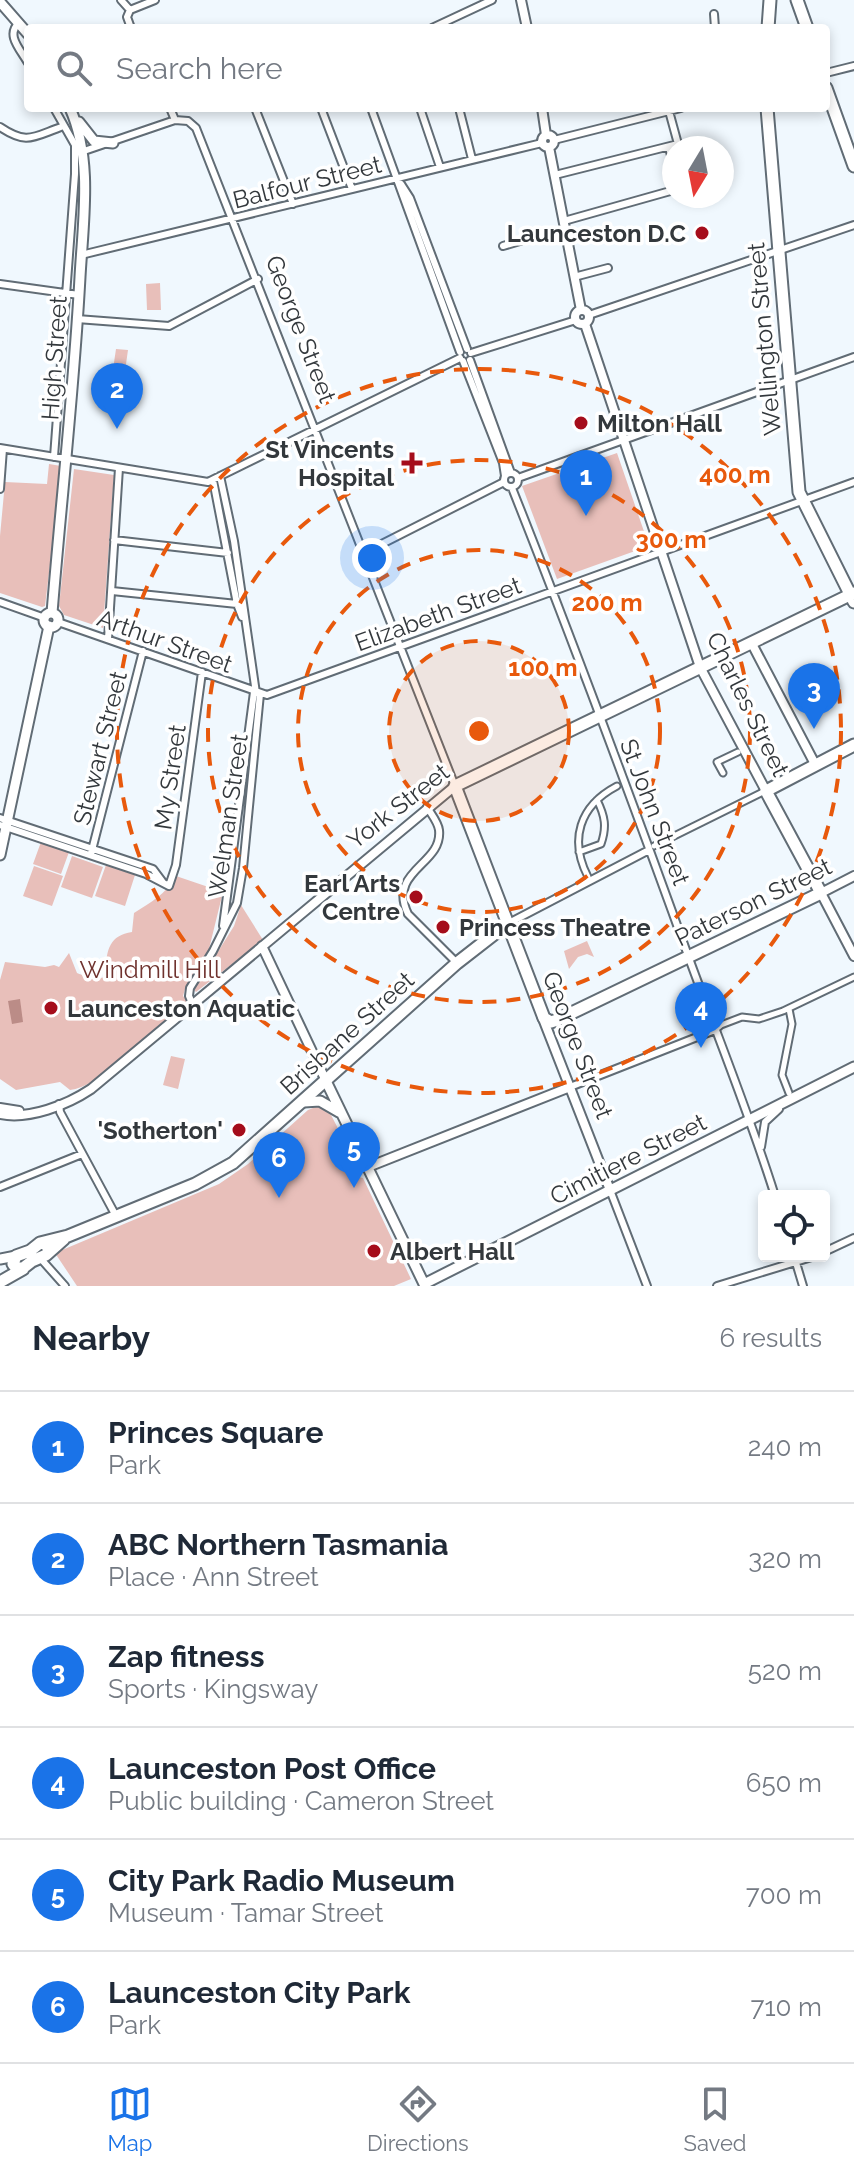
<!DOCTYPE html>
<meta charset="utf-8">
<style>
:root{--surface:#fff;--page:#f6f6f7;--text:#1f2937;--muted:#747a83;--line:#e0e1e3;--accent:#1a73e8}
body{margin:0;font-family:Raleway,sans-serif;background:var(--page);color:var(--text)}
.controls{position:absolute;right:24px;bottom:24px;display:grid;overflow:hidden;border-radius:8px;box-shadow:0 4px 12px #0003}
.controls button{width:72px;height:72px;display:grid;place-items:center;padding:0;border:0;border-bottom:2px solid var(--line);background:var(--surface);color:var(--text);font:40px sans-serif}
.compass{position:absolute;left:662px;top:136px;width:72px;height:72px;border-radius:50%;background:var(--surface);box-shadow:0 4px 12px #0003;rotate:190deg}
.you{position:absolute;left:372px;top:558px;width:28px;height:28px;margin:-20px;border:6px solid #fff;border-radius:50%;background:#1a73e8;box-shadow:0 0 0 12px #1a73e833}
.badge{display:grid;place-items:center;width:52px;height:52px;border-radius:50%;background:var(--accent);color:#fff;font-size:26px;font-weight:700}
.pin{position:absolute;translate:-50% -66px;filter:drop-shadow(0 2px 4px #0008)}
.pin::after{content:'';position:absolute;top:42px;width:28px;height:24px;background:inherit;clip-path:polygon(0 0,100% 0,50% 100%)}
.list{margin:0;padding:0;list-style:none}
h2{display:flex;justify-content:space-between;align-items:center;height:104px;margin:0;padding:0 32px;font-size:34px}
h2 small{font-size:26px;font-weight:400;color:var(--muted)}
.list li{display:grid;grid-template-columns:52px 1fr auto;gap:24px;align-items:center;box-sizing:border-box;height:112px;padding:0 32px;border-top:2px solid var(--line)}
.list b{display:block;font-size:30px;white-space:nowrap}
.list p{margin:0;font-size:26px;white-space:nowrap;color:var(--muted)}
.list em{font-size:26px;font-style:normal;color:var(--muted)}
.icon{flex:none;width:44px;height:44px;fill:none;stroke:currentColor;stroke-width:2;stroke-linecap:round;stroke-linejoin:round}
.map{position:relative;flex:none;width:854px;height:1286px;overflow:hidden}
.search{position:absolute;background:var(--surface);box-shadow:0 4px 12px #0003;left:24px;right:24px;top:24px;height:88px;display:flex;align-items:center;gap:20px;box-sizing:border-box;padding:0 28px;border-radius:8px;color:var(--muted);font-size:30px}
.sheet{height:776px;background:var(--surface)}
nav{display:flex;justify-content:space-around;align-items:center;box-sizing:border-box;height:112px;border-top:2px solid var(--line);background:var(--surface);font-size:22px;color:var(--muted)}
nav a{display:grid;justify-items:center;gap:4px}
nav .on{color:var(--accent)}
.map>svg:first-child{display:block}
.green{fill:#e8bfba}
.water{fill:#bb8c87}
.lines{fill:none;stroke-linecap:round;stroke-linejoin:round}
.pedestrian-casing{stroke:#616c75;stroke-width:9}
.minor-casing{stroke:#616c75;stroke-width:10}
.tertiary-casing{stroke:#616c75;stroke-width:12}
.secondary-casing{stroke:#616c75;stroke-width:13}
.trunk-casing{stroke:#616c75;stroke-width:15}
.pedestrian{stroke:#fff;stroke-width:5}
.minor{stroke:#fff;stroke-width:6}
.tertiary{stroke:#fff;stroke-width:8}
.secondary{stroke:#fff;stroke-width:9}
.trunk{stroke:#fff;stroke-width:11}
.ring{fill:none;stroke:#e8590c;stroke-width:4;stroke-dasharray:14 10}
.poi-dot{fill:#a50d1b;stroke:#fff;stroke-width:3}
.labels{text-anchor:middle;dominant-baseline:central;stroke-width:7;stroke-linejoin:round;paint-order:stroke}
.street-label{font-size:24px;fill:#33383c;stroke:#fff}
.poi-label{font-size:24px;font-weight:bold;fill:#33383c;stroke:#fff;text-anchor:end}
.park-label{font-size:24px;fill:#6f322e;stroke:#fff}
.centre{fill:#e8590c;stroke:#fff;stroke-width:4}
.ring-label{font-size:24px;text-anchor:middle;font-weight:bold;fill:#e8590c;stroke:#fff;stroke-width:7;stroke-linejoin:round;paint-order:stroke}
</style>
<div class="map">
<svg width="854" height="1286" viewBox="0 0 854 1286">
<rect width="100%" height="100%" fill="#f0f8fe"/>
<path class="green" d="M 160,283 L 161,310 L 147,310 L 146,284 Z
M 116,349 L 128,350 L 124,378 L 112,376 Z
M 617,453 L 649,546 L 557,579 L 522,486 Z
M 49,464 L 61,466 L 61,473 L 45,606 L 42,607 L 0,593 L 0,536 L 5,482 L 47,484 Z
M 74,469 L 114,475 L 103,628 L 64,615 L 59,606 Z
M 41,842 L 69,852 L 61,874 L 33,864 Z
M 72,856 L 103,867 L 92,898 L 61,887 Z
M 106,865 L 135,875 L 125,906 L 95,896 Z
M 34,866 L 63,876 L 52,906 L 23,896 Z
M 176,876 L 223,892 L 209,949 L 185,989 L 183,996 L 188,1002 C 160,1026 104,1086 70,1090 L 60,1082 L 16,1090 L 0,1079 L 0,980 L 5,962 L 45,967 L 54,965 L 59,967 L 69,953 L 77,973 C 87,977 101,982 109,974 L 106,970 C 106,950 110,935 132,932 L 134,913 C 151,902 165,895 176,876 Z
M 241,905 L 263,940 L 196,992 L 194,990 L 234,926 Z
M 587,941 L 594,957 L 587,954 L 578,957 L 569,969 L 564,951 Z
M 171,1056 L 185,1059 L 178,1089 L 163,1085 Z
M 318,1106 L 331,1115 L 355,1161 L 351,1168 L 354,1176 L 363,1178 L 411,1279 L 394,1286 L 77,1286 L 55,1253 L 219,1184 L 248,1164 L 308,1110 Z"/>
<path class="water" d="M 20,999 L 23,1022 L 12,1024 L 8,1001 Z"/>
<g class="lines">
<g class="pedestrian-casing">
<path id="pedestrian" d="M 723,773 L 717,762 L 738,752
M 654,846 L 765,791
M 579,852 L 601,844 C 607,827 605,816 597,800
M 588,877 C 569,840 579,806 617,786
M 715,1030 L 721,1025 L 742,1017 L 759,1019 L 783,1011 L 854,977
M 789,1093 L 782,1075 L 792,1024 L 789,1009"/>
</g>
<g class="minor-casing">
<path id="minor" d="M 121,0 L 130,10
M 130,10 L 155,0
M 130,10 L 127,17 L 131,28
M 714,14 L 715,28
M 19,23 C 5,35 21,50 28,63
M 432,28 L 492,0
M 826,73 L 854,66
M 170,108 L 175,120
M 255,108 L 293,204
M 321,108 L 352,189
M 371,108 L 460,352
M 420,108 L 440,167
M 459,108 L 472,159
M 0,127 C 28,146 34,136 64,126
M 554,140 L 681,108
M 669,147 L 674,169
M 84,151 L 175,120 L 188,121 L 196,128 L 455,786
M 555,175 L 678,144 L 669,111
M 401,184 L 410,198 L 467,349
M 564,221 L 674,190
M 503,246 L 520,241
M 81,255 L 542,143
M 574,277 L 608,268
M 0,284 L 79,295
M 589,315 L 854,225
M 77,319 L 169,326 L 258,279
M 471,353 L 576,320
M 470,360 L 511,473
M 463,361 L 503,463 L 505,476
M 0,448 L 208,482 L 460,358
M 54,457 L 75,174 L 75,145 L 54,108
M504 480a7 7 0 1 1 14 0a7 7 0 1 1-14 0Z
M 220,476 L 234,541 L 256,693
M 518,478 L 854,357
M 213,480 L 237,604 L 242,617
M 512,488 C 574,644 633,803 690,961 C 719,1040 750,1116 775,1196
M 0,489 L 3,449
M 114,540 L 228,553
M 364,553 L 504,482
M 112,591 L 237,604
M 0,602 L 45,618
M 58,622 L 267,695 L 854,482
M 108,639 L 119,468
M 427,807 C 431,814 438,822 439,830 C 443,865 387,870 408,914 L 457,963
M 0,818 L 153,869 L 162,881
M 0,825 L 146,874 L 169,886 L 176,865 L 202,672
M 91,854 L 143,651
M 507,924 L 649,850
M 223,926 L 254,692
M 192,1003 L 189,996 L 190,988 L 213,951 L 237,903 L 243,868 L 260,694
M 570,1087 L 715,1030
M 59,1104 L 60,1112 L 116,1216
M 761,1147 L 765,1122 L 779,1109
M 0,1187 L 82,1154
M 610,1190 L 647,1286
M 824,1252 L 854,1238
M 794,1256 L 803,1286
M 41,1259 L 65,1286
M 717,1286 L 815,1256"/>
</g>
<g class="tertiary-casing">
<path id="tertiary" d="M 521,0 L 527,28
M 542,108 L 546,135
M542 141a6 6 0 1 1 12 0a6 6 0 1 1-12 0Z
M 549,147 L 581,310
M575 317a7 7 0 1 1 14 0a7 7 0 1 1-14 0Z
M 585,324 L 700,667 L 766,791
M 751,642 L 815,764
M 854,876 L 821,893 L 854,956
M 262,946 L 326,1081
M 542,1016 L 610,1190
M 0,1108 L 19,1111
M 0,1114 C 29,1120 67,1105 91,1089 L 455,786
M 368,1167 L 570,1087"/>
</g>
<g class="secondary-casing">
<path id="secondary" d="M 0,2 L 28,34
M 79,122 L 94,141 L 113,143
M 52,613 C 61,501 74,390 80,277 C 83,221 93,160 70,108
M44 620a7 7 0 1 1 14 0a7 7 0 1 1-14 0Z
M 0,855 L 49,626
M 326,1081 L 425,1286
M 304,1102 L 320,1101 L 339,1112
M 0,1259 L 16,1256
M 424,1284 L 854,1067"/>
</g>
<g class="trunk-casing">
<path id="trunk" d="M 797,0 L 807,28
M 768,28 L 770,0
M 826,88 L 854,166
M 767,108 L 799,492 L 854,602
M 854,593 L 455,786 L 544,1018 L 551,1022 L 557,1020 L 821,893 L 766,791 L 854,745
M 40,1243 L 68,1236 L 195,1184 L 233,1163 L 457,963 L 507,924
M 49,1251 L 46,1244 L 40,1243 L 30,1251 L 16,1256 L 13,1264 L 16,1268 L 23,1268 L 32,1261 L 46,1255 L 64,1239
M 0,1282 L 23,1269"/>
</g>
<use href="#pedestrian" class="pedestrian"/>
<use href="#minor" class="minor"/>
<use href="#tertiary" class="tertiary"/>
<use href="#secondary" class="secondary"/>
<use href="#trunk" class="trunk"/>
</g>
<circle cx="479" cy="731" r="90" fill="#e8590c" fill-opacity=".12"/>
<g class="ring">
<circle cx="479" cy="731" r="90"/>
<circle cx="479" cy="731" r="181"/>
<circle cx="479" cy="731" r="271"/>
<circle cx="479" cy="731" r="362"/>
</g>
<g class="poi-dot">
<circle cx="702" cy="233" r="8"/>
<circle cx="581" cy="423" r="8"/>
<path d="M408 451h8v8h8v8h-8v8h-8v-8h-8v-8h8z"/>
<circle cx="416" cy="897" r="8"/>
<circle cx="443" cy="927" r="8"/>
<circle cx="51" cy="1008" r="8"/>
<circle cx="239" cy="1130" r="8"/>
<circle cx="374" cy="1251" r="8"/>
</g>
<g class="labels">
<g class="street-label">
<text transform="translate(307 182) rotate(-14)">Balfour Street</text>
<text transform="translate(301 329) rotate(69)">George Street</text>
<text transform="translate(764 339) rotate(-95)">Wellington Street</text>
<text transform="translate(54 358) rotate(-86)">High Street</text>
<text transform="translate(438 614) rotate(-20)">Elizabeth Street</text>
<text transform="translate(165 641) rotate(20)">Arthur Street</text>
<text transform="translate(748 704) rotate(64)">Charles Street</text>
<text transform="translate(100 748) rotate(-76)">Stewart Street</text>
<text transform="translate(170 777) rotate(-82)">My Street</text>
<text transform="translate(398 806) rotate(-38)">York Street</text>
<text transform="translate(655 812) rotate(69)">St John Street</text>
<text transform="translate(228 816) rotate(-82)">Welman Street</text>
<text transform="translate(753 902) rotate(-26)">Paterson Street</text>
<text transform="translate(347 1033) rotate(-42)">Brisbane Street</text>
<text transform="translate(578 1045) rotate(69)">George Street</text>
<text transform="translate(628 1159) rotate(-27)">Cimitiere Street</text>
</g>
<g class="poi-label">
<text x="686" y="233">Launceston D.C</text>
<text x="597" y="423" text-anchor="start">Milton Hall</text>
<text x="394" y="449">St Vincents<tspan x="394" dy="28">Hospital</tspan></text>
<text x="400" y="883">Earl Arts<tspan x="400" dy="28">Centre</tspan></text>
<text x="459" y="927" text-anchor="start">Princess Theatre</text>
<text x="67" y="1008" text-anchor="start">Launceston Aquatic</text>
<text x="223" y="1130">'Sotherton'</text>
<text x="390" y="1251" text-anchor="start">Albert Hall</text>
</g>
<g class="park-label">
<text x="150" y="969">Windmill Hill</text>
</g>
</g>
<circle cx="479" cy="731" r="12" class="centre"/>
<g class="ring-label">
<text x="735" y="483">400 m</text>
<text x="671" y="548">300 m</text>
<text x="607" y="611">200 m</text>
<text x="543" y="676">100 m</text>
</g>
</svg>
<div class="controls">
<button><svg class="icon" aria-label="locate" viewBox="0 0 24 24"><circle cx="12" cy="12" r="6"/><path d="M12 2v4M12 18v4M2 12h4M18 12h4"/></svg></button>
</div>
<svg class="compass" viewBox="-18 -18 36 36"><path d="M0-13l5 13h-10z" fill="#e53935"/><path d="M0 13l5-13h-10z" fill="#747a83"/></svg>
<div class="you"></div>
<div class="pin badge" style="left:586px;top:516px">1</div>
<div class="pin badge" style="left:117px;top:429px">2</div>
<div class="pin badge" style="left:814px;top:729px">3</div>
<div class="pin badge" style="left:701px;top:1048px">4</div>
<div class="pin badge" style="left:354px;top:1188px">5</div>
<div class="pin badge" style="left:279px;top:1198px">6</div>
<div class="search"><svg class="icon" aria-label="search" viewBox="0 0 24 24"><circle cx="10" cy="10" r="6"/><path d="M15 15l6 6"/></svg>Search here</div>
</div>
<section class="sheet">
<h2>Nearby<small>6 results</small></h2>
<ul class="list">
<li><span class="badge">1</span><div><b>Princes Square</b><p>Park</p></div><em>240 m</em></li>
<li><span class="badge">2</span><div><b>ABC Northern Tasmania</b><p>Place · Ann Street</p></div><em>320 m</em></li>
<li><span class="badge">3</span><div><b>Zap fitness</b><p>Sports · Kingsway</p></div><em>520 m</em></li>
<li><span class="badge">4</span><div><b>Launceston Post Office</b><p>Public building · Cameron Street</p></div><em>650 m</em></li>
<li><span class="badge">5</span><div><b>City Park Radio Museum</b><p>Museum · Tamar Street</p></div><em>700 m</em></li>
<li><span class="badge">6</span><div><b>Launceston City Park</b><p>Park</p></div><em>710 m</em></li>
</ul>
</section>
<nav>
<a class="on"><svg class="icon" aria-label="map" viewBox="0 0 24 24"><path d="M3 6l6-2 6 2 6-2v14l-6 2-6-2-6 2zM9 4v14M15 6v14"/></svg>Map</a>
<a><svg class="icon" aria-label="directions" viewBox="0 0 24 24"><path d="M12 3l9 9-9 9-9-9zM9 14v-3h6M13 9l2 2-2 2"/></svg>Directions</a>
<a><svg class="icon" aria-label="saved" viewBox="0 0 24 24"><path d="M7 4h10v16l-5-4-5 4z"/></svg>Saved</a>
</nav>
